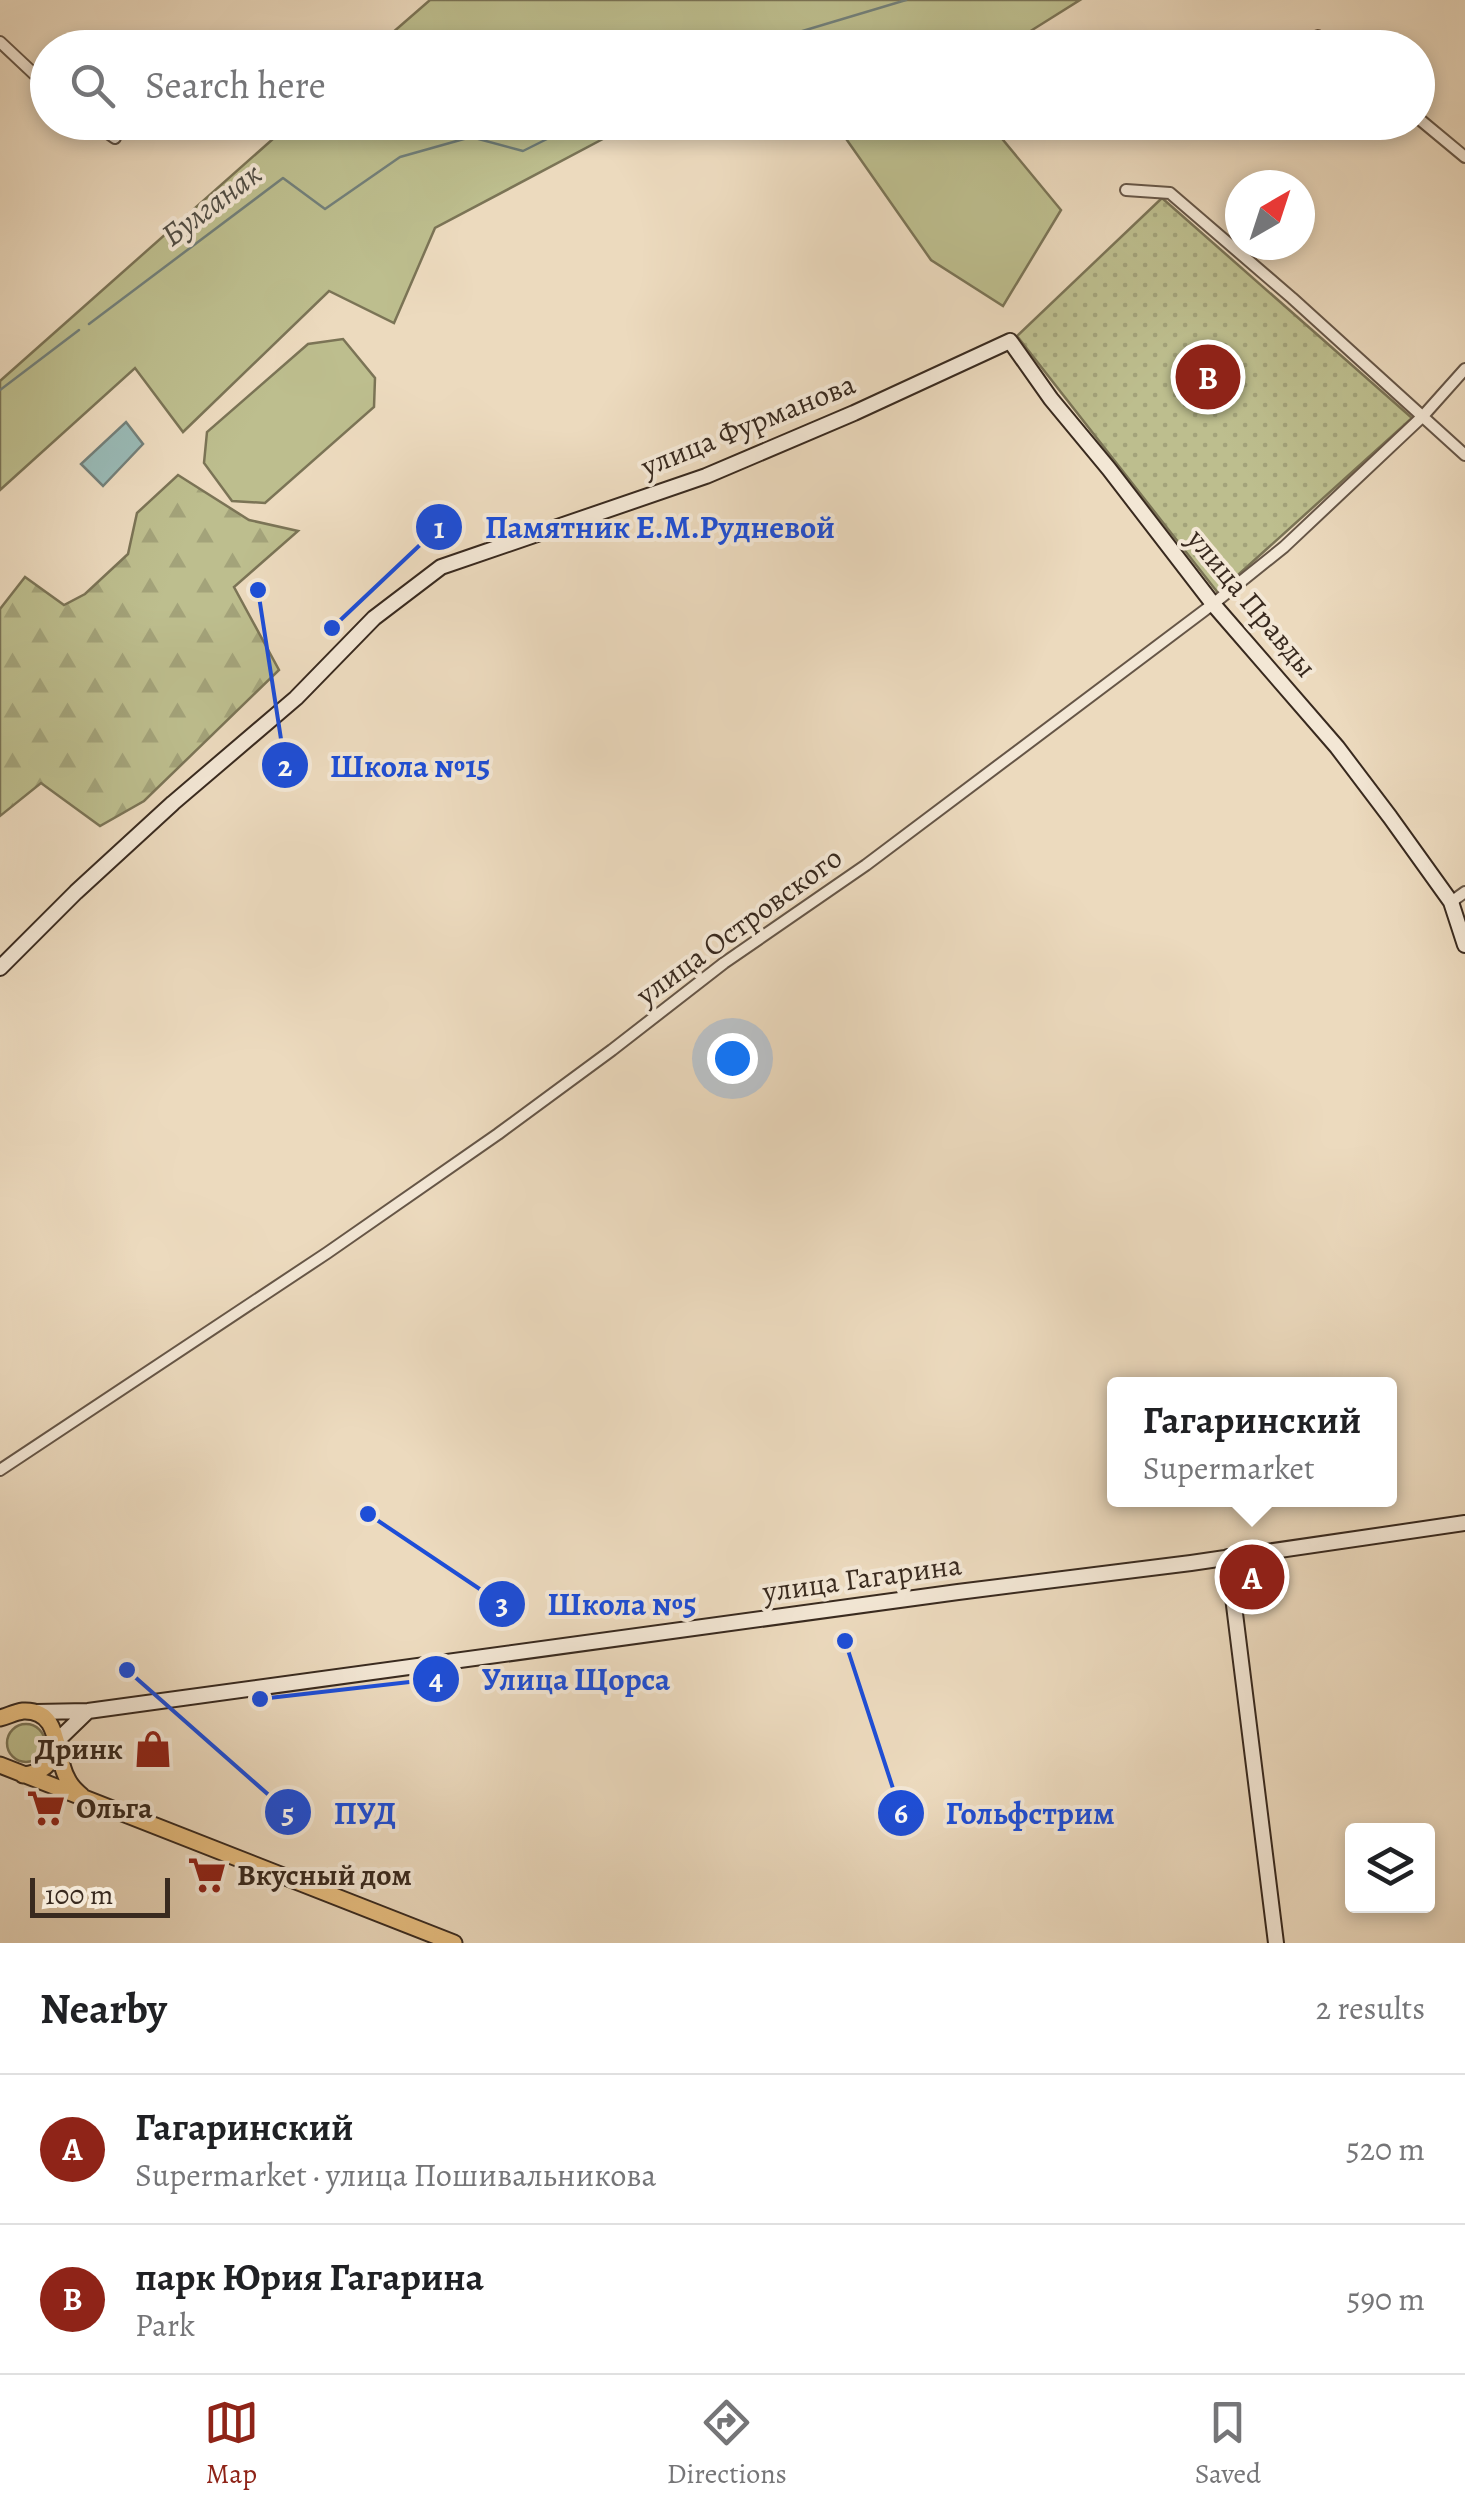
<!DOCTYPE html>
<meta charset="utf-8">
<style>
:root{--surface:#fff;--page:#f6f6f6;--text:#202124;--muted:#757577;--line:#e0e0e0;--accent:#8f2418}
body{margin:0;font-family:Alegreya,serif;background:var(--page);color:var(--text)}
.controls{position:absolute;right:30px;bottom:30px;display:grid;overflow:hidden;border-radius:10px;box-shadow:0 5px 15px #0003}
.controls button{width:90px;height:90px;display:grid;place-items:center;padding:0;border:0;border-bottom:2px solid var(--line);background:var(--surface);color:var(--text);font:50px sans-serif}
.compass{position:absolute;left:1225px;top:170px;width:90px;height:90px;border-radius:50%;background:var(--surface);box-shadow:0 5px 15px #0003;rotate:39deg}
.scale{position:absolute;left:30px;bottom:25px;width:140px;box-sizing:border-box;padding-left:10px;border:5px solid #392a1f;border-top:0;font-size:28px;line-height:35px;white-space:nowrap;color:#392a1f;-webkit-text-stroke:8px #f3e7d5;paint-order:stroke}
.you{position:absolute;left:732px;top:1058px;width:35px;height:35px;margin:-25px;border:8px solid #fff;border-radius:50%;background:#1a73e8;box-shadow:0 0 0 15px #1a73e833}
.badge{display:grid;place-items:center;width:65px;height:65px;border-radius:50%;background:var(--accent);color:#fff;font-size:32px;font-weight:700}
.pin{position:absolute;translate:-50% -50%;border:5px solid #fff;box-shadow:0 2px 10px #0006}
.popup{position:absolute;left:1107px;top:1377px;width:290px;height:130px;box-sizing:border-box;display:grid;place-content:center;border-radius:10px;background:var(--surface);filter:drop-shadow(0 2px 8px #0005);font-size:32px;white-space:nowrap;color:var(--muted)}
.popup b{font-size:38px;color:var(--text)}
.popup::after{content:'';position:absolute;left:50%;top:100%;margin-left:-20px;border:20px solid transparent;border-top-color:var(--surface)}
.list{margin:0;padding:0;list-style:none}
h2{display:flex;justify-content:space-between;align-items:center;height:130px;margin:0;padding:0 40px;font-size:42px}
h2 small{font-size:32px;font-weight:400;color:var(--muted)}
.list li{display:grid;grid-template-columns:65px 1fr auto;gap:30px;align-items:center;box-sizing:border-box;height:150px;padding:0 40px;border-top:2px solid var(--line)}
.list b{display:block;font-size:38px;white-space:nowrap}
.list p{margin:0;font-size:32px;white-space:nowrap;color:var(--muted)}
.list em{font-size:32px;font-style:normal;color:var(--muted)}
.icon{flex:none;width:55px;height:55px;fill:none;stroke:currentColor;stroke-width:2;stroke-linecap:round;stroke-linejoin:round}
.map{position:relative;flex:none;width:1465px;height:1943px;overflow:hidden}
.search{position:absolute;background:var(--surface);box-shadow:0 5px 15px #0003;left:30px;right:30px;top:30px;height:110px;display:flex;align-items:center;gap:25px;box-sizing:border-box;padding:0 35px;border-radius:55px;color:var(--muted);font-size:38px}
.sheet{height:430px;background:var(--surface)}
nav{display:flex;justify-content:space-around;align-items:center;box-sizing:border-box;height:140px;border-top:2px solid var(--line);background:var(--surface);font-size:28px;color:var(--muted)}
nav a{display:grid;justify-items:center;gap:5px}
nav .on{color:var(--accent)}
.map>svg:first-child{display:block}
.grass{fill:#bdbe8e;stroke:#7b7456;stroke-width:2.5}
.forest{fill:url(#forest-firs);stroke:#7b7456;stroke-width:2.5}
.park{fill:url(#park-dots);stroke:#7b7456;stroke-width:2.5}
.water{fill:#99bab6;stroke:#73807a;stroke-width:2.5}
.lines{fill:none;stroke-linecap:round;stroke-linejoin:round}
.stream{stroke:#73807a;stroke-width:2.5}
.street-casing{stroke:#665647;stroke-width:14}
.secondary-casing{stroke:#392a1f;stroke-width:18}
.primary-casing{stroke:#392a1f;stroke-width:19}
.street{stroke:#f3e7d5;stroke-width:10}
.secondary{stroke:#f3e7d5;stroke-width:14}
.primary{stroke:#e6bd7f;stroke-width:15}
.labels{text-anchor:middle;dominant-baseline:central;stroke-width:8;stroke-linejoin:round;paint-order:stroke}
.street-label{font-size:30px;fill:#392a1f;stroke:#f3e7d5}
.poi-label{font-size:30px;font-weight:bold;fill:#392a1f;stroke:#f3e7d5;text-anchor:start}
.water-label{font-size:32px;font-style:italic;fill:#514e45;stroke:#f3e7d5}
.leader{fill:none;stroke:#1d4ed8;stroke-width:4}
.callout-dot{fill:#1d4ed8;stroke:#f3e7d5;stroke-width:4}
.mark-label{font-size:30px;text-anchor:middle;font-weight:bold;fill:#fff}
.callout-label{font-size:32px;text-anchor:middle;font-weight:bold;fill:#1d4ed8;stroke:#f3e7d5;stroke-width:8;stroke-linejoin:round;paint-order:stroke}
</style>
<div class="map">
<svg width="1465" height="1943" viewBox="0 0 1465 1943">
<defs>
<pattern id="forest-firs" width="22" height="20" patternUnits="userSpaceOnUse" patternTransform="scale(2.5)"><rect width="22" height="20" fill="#bdbe8e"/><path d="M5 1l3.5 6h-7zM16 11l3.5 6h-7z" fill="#a3a37a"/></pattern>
<pattern id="park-dots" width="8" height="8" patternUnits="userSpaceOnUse" patternTransform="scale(2.5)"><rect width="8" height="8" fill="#bdbe8e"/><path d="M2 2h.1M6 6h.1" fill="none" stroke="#a3a37a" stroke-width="1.8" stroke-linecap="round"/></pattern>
</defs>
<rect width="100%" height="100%" fill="#ecdabe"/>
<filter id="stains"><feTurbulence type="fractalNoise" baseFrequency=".002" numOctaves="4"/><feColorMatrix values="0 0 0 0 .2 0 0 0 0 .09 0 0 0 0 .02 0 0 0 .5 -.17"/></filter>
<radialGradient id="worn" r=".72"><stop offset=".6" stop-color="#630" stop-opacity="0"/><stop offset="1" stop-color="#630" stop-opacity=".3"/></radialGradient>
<path class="grass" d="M 430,0 L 1080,0 L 1005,47 L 783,48 L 780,45 L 775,48 L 376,47 Z
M 292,122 L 633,123 L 435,228 L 394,323 L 329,291 L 183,432 L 135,368 L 0,490 L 0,381 Z
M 835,123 L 989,123 L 1061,210 L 1003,306 L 931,260 Z
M 343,339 L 375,378 L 374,407 L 265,503 L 232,501 L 204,463 L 207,432 L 308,344 Z
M7 1743a19 19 0 1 1 38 0a19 19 0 1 1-38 0Z"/>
<path class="forest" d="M 178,475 L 249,520 L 298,531 L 234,587 L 279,670 L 144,801 L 100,826 L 41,783 L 0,816 L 0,609 L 25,577 L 64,605 L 85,594 L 128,554 L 137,513 Z"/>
<path class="park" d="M 1162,198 L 1412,418 L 1218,593 L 1017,336 Z"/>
<path class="water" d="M 126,422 L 143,444 L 103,486 L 81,464 Z"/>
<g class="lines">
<path class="stream" d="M 769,41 L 906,0
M 748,48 L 756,45
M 89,324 L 283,178 L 325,209 L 400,157 L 471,137 L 523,151 L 581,122
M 0,390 L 79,330"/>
<g class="street-casing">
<path id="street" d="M 1318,36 L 1332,48
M 0,42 L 48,87
M 1418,118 L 1465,157
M 92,122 L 115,138
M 1126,190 L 1170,193 L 1292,298 L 1465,455
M 1451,902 L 1465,892
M 0,1470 L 327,1253 L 498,1134 L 612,1050 L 724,963 L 866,865 L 1213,604 L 1284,547 L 1423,416 L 1465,369"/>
</g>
<g class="secondary-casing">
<path id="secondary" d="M 0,968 L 76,892 L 173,803 L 296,698 L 374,618 L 441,567 L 706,476 L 854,413 L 1010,341 L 1051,399 L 1109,469 L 1213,604 L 1337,747 L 1390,817 L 1451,902 L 1465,945
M 1228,1557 L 1276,1943
M 36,1712 L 88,1711 L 958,1592 L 1191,1563 L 1465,1523
M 57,1741 L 88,1711"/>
</g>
<g class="primary-casing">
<path id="primary" d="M 0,1718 C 8,1716 15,1712 23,1711 C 62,1709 54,1755 67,1778 C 70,1785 76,1791 82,1796
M 0,1765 L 454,1943
M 23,1775 C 42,1773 53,1764 57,1745"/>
</g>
<use href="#street" class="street"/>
<use href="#secondary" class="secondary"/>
<use href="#primary" class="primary"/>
</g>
<defs>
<g id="shop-bare" transform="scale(3)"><path d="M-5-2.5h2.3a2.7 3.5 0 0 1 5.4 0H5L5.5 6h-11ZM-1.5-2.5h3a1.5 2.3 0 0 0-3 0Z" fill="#8f2418" stroke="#f3e7d5" stroke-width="2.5" paint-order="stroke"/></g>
<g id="supermarket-bare" transform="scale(3)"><path d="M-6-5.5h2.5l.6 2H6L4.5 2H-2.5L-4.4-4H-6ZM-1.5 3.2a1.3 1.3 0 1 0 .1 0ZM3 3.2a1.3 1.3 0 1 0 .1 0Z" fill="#8f2418" stroke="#f3e7d5" stroke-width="2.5" paint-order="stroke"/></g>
</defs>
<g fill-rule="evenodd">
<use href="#shop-bare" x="153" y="1749"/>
<use href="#supermarket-bare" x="46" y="1808"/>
<use href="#supermarket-bare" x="207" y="1875"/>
</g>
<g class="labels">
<g class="street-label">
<text transform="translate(748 425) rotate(-22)">улица Фурманова</text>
<text transform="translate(1252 603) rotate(50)">улица Правды</text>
<text transform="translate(739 926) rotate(-36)">улица Островского</text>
<text transform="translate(862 1578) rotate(-8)">улица Гагарина</text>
</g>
<g class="poi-label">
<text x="123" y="1749" text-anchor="end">Дринк</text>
<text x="76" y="1808">Ольга</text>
<text x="237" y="1875">Вкусный дом</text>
</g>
<g class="water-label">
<text transform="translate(211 204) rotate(-37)">Булганак</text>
</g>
</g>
<path class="leader" d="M332 628L439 527M258 590L285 765M368 1514L502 1604M260 1699L436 1679M127 1670L288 1812M845 1641L901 1813"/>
<g class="callout-dot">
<circle cx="332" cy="628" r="10"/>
<circle cx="258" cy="590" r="10"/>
<circle cx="368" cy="1514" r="10"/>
<circle cx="260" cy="1699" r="10"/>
<circle cx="127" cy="1670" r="10"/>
<circle cx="845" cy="1641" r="10"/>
<circle cx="439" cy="527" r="25"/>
<circle cx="285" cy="765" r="25"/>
<circle cx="502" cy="1604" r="25"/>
<circle cx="436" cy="1679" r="25"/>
<circle cx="288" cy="1812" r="25"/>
<circle cx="901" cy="1813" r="25"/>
</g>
<g class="mark-label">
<text x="439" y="538">1</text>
<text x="285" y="776">2</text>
<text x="502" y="1614">3</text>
<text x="436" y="1689">4</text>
<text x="288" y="1823">5</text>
<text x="901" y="1823">6</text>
</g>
<g class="callout-label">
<text x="660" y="538">Памятник Е.М.Рудневой</text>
<text x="410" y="777">Школа №15</text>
<text x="622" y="1615">Школа №5</text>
<text x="576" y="1690">Улица Щорса</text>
<text x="365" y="1824">ПУД</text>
<text x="1030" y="1824">Гольфстрим</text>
</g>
<rect width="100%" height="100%" filter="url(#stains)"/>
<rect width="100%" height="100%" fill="url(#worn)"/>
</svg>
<div class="controls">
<button><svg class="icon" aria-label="layers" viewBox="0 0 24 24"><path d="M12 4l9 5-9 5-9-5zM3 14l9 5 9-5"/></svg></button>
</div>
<svg class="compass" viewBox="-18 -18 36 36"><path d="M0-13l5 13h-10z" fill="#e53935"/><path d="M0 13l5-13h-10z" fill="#757577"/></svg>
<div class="scale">100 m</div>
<div class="you"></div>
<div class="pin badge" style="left:1252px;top:1577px">A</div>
<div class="popup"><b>Гагаринский</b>Supermarket</div>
<div class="pin badge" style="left:1208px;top:377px">B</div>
<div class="search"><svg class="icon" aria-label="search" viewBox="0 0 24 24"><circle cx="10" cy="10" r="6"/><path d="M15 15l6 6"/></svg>Search here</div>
</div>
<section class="sheet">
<h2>Nearby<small>2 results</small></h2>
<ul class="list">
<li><span class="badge">A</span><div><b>Гагаринский</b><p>Supermarket · улица Пошивальникова</p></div><em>520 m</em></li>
<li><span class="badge">B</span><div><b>парк Юрия Гагарина</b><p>Park</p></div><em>590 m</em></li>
</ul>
</section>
<nav>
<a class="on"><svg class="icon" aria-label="map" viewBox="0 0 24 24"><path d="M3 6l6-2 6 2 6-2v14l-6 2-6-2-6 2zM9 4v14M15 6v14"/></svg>Map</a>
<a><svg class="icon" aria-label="directions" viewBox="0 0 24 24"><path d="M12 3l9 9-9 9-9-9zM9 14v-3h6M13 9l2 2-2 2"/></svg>Directions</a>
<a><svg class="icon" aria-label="saved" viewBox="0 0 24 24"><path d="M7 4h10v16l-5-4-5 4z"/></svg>Saved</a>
</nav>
